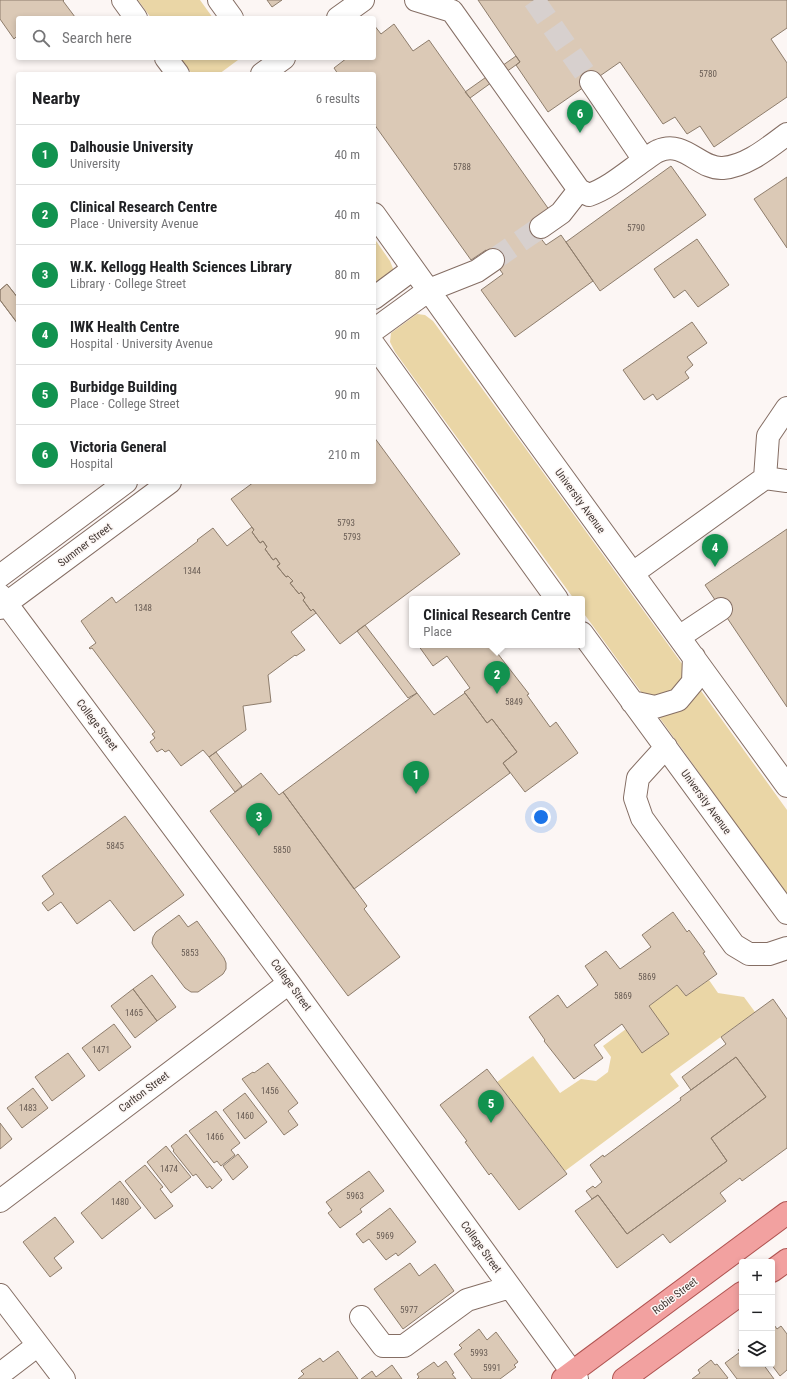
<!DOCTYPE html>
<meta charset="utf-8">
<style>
:root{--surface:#fff;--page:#f2f2f2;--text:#202124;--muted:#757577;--line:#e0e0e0;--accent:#12924f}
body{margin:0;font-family:"Roboto Condensed",sans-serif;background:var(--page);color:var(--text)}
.controls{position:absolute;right:12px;bottom:12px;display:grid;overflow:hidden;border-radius:4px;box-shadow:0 2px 6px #0003}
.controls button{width:36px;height:36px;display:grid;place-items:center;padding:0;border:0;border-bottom:1px solid var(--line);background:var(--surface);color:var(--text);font:20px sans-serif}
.you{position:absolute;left:541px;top:817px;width:14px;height:14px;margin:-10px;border:3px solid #fff;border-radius:50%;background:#1a73e8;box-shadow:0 0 0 6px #1a73e833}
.badge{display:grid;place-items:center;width:26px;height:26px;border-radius:50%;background:var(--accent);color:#fff;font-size:13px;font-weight:700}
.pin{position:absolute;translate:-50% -33px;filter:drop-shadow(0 1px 2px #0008)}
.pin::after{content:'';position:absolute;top:21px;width:14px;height:12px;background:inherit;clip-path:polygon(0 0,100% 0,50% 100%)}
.popup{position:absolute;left:409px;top:596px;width:176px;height:52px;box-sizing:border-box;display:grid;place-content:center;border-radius:4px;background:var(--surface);filter:drop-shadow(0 1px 3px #0005);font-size:13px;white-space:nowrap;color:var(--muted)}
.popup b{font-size:15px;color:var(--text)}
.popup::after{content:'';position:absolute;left:50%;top:100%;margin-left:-8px;border:8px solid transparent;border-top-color:var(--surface)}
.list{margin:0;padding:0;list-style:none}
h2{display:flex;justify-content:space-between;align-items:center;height:52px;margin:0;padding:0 16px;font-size:17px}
h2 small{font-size:13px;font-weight:400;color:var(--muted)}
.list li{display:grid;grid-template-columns:26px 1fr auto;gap:12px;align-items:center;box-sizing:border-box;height:60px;padding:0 16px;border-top:1px solid var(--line)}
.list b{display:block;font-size:15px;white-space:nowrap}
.list p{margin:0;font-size:13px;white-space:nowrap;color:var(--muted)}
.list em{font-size:13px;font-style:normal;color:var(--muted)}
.icon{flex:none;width:22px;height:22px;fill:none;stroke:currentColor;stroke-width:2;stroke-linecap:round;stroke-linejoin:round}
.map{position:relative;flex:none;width:787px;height:1379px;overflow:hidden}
.search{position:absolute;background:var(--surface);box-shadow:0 2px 6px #0003;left:16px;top:16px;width:360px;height:44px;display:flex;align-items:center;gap:10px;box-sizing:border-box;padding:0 14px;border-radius:4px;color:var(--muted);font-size:15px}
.panel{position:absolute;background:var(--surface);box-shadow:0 2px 6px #0003;left:16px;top:72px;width:360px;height:412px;border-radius:4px}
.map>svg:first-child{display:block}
.green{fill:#ead6a6}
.building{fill:#dbc9b6;stroke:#8e7d6c}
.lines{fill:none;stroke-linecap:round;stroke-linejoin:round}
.minor-tunnel{stroke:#d7d0ce;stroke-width:22;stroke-dasharray:22 11;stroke-linecap:butt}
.minor-casing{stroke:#856e64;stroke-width:24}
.major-casing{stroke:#af5451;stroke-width:24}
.minor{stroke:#fff;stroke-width:22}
.major{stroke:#f2a1a0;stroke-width:22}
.labels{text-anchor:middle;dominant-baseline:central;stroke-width:3;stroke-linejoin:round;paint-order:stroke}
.number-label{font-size:9px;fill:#685c54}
.street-label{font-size:11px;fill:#423834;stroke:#fcf6f4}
</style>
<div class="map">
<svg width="787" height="1379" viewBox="0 0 787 1379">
<rect width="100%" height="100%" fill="#fcf6f4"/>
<path class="green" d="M 138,0 L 200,0 L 213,18 L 151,18 Z
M 180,58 L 238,58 L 238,60 L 219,74 L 192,74 Z
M 374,238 L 390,261 L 394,271 L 374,289 Z
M 417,314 L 425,315 L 433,321 L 683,665 C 686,684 677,687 663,697 L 644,696 L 582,611 L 582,599 L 574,599 L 395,352 L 390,342 L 391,333 Z
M 699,688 L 787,810 L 787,895 L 659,717 Z
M 709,980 L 718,993 L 744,997 L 755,1012 L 670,1074 L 679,1086 L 565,1171 L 497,1082 L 533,1056 L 560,1093 L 581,1079 L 596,1081 L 608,1072 L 611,1057 L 603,1046 L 626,1029 L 649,1006 L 677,985 L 686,996 Z"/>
<path class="building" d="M 0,0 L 64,0 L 63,1 L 75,17 L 18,18 L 18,39 L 16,37 L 14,39 L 0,19 Z
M 267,0 L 282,0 L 272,7 Z
M 478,0 L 787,0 L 787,28 L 771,39 L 787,63 L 787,97 L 714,147 L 700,126 L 687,134 L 675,117 L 663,124 L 620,62 L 548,112 L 516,65 L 520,62 Z
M 394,24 L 413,51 L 429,40 L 550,211 L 539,236 L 546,245 L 561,235 L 593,281 L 515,337 L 481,290 L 503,274 L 486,250 L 471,260 L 374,124 L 374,74 L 338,74 L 334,68 L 347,58 L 374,58 L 374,25 L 381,34 Z
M 516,56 L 520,62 L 470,98 L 465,92 Z
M 671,166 L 706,215 L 600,291 L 566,242 Z
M 787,177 L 787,248 L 754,199 Z
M 697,239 L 729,285 L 698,307 L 685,290 L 674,298 L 654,269 Z
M 7,284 L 18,298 L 18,324 L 0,300 L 0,290 Z
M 7,284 L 18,298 L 18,324 L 0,300 L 0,290 Z
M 692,322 L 707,343 L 687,357 L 693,365 L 685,372 L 689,378 L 657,400 L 653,394 L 644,400 L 623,370 Z
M 374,437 L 460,554 L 340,644 L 313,609 L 311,611 L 303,600 L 305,598 L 301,592 L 299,594 L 290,583 L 293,581 L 288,576 L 286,577 L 277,566 L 280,564 L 276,558 L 273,560 L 265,549 L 267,547 L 263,541 L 260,543 L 252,532 L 254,530 L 231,499 L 254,482 L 374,482 Z
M 252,527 L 254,530 L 252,532 L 260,543 L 263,541 L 267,547 L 265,549 L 273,560 L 276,558 L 280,564 L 277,566 L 286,577 L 288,576 L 293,581 L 290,583 L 299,594 L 301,592 L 305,598 L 303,600 L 311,611 L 313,609 L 316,613 L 291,632 L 305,650 L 296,656 L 295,655 L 268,675 L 271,702 L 243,706 L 246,730 L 209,757 L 203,750 L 181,766 L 169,750 L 165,752 L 162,749 L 157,752 L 150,742 L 155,738 L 152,734 L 155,732 L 92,648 L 90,649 L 89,648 L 96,643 L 81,621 L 112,597 L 116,603 L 198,541 L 197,540 L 213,528 L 227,546 Z
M 787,529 L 787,707 L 705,585 Z
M 365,625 L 417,693 L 408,698 L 357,631 Z
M 418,645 L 491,645 L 529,694 L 527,695 L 550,727 L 556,722 L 578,753 L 525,792 L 503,763 L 517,752 L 492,719 L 487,723 L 465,693 L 464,692 L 470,688 L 447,656 L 433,666 Z
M 417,693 L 434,715 L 465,693 L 487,723 L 492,719 L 517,752 L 503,763 L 510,773 L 354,889 L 283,792 Z
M 216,752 L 242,786 L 235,792 L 209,757 Z
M 261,773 L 279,795 L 283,792 L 367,906 L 364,909 L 400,957 L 348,996 L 210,811 Z
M 125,816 L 184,895 L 134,931 L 110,900 L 77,924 L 61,902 L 48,911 L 42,903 L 54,894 L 42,876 Z
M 673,912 L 687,932 L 689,930 L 705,952 L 703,953 L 717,974 L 686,996 L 677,985 L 649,1006 L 669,1034 L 642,1053 L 622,1024 L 594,1045 L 603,1058 L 574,1079 L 544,1041 L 545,1040 L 529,1017 L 558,995 L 567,1008 L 598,985 L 585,966 L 606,951 L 620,969 L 651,947 L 642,935 Z
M 179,915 L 188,927 L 197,921 L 224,958 L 226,963 L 226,969 L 223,974 L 198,992 L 191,992 L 185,988 L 154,947 L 152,943 L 153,937 L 156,932 Z
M 152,975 L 176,1007 L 157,1021 L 133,989 Z
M 133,989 L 157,1021 L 135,1038 L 111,1006 Z
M 773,999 L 787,1019 L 787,1148 L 742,1181 L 740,1178 L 720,1193 L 726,1201 L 670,1243 L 663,1234 L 617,1268 L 575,1211 L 598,1195 L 627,1234 L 727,1161 L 711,1138 L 766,1097 L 736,1057 L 691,1090 L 682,1077 L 726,1044 L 721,1037 Z
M 114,1024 L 131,1047 L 99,1071 L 82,1048 Z
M 68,1053 L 85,1076 L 52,1101 L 35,1077 Z
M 736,1057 L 766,1097 L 711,1138 L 727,1161 L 627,1234 L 598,1195 L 592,1199 L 586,1191 L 593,1186 L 595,1188 L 602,1182 L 590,1165 L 603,1155 L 604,1157 L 681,1100 L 680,1098 Z
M 268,1063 L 298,1103 L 288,1111 L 298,1125 L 284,1135 L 242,1079 L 253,1072 L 254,1073 Z
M 487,1069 L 567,1174 L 519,1210 L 491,1173 L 489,1175 L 465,1142 L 467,1141 L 440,1105 Z
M 33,1088 L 48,1108 L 22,1128 L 7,1108 Z
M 245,1093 L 267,1122 L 245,1139 L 223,1110 Z
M 216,1111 L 240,1143 L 231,1150 L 235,1155 L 221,1166 L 217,1161 L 214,1163 L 189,1131 Z
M 0,1123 L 12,1139 L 0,1149 Z
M 186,1134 L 222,1180 L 212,1189 L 210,1186 L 207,1188 L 196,1174 L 193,1176 L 173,1151 L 174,1150 L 171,1146 Z
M 166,1146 L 191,1177 L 171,1193 L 147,1162 Z
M 238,1154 L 248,1167 L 233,1180 L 223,1166 Z
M 145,1165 L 163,1187 L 160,1189 L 173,1206 L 155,1219 L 125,1181 Z
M 369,1171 L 384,1191 L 360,1209 L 362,1212 L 340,1228 L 328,1213 L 332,1210 L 326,1202 Z
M 120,1181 L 141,1208 L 102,1239 L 81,1213 Z
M 390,1208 L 416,1242 L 398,1256 L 396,1253 L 386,1260 L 369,1239 L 363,1243 L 356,1234 Z
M 55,1217 L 74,1242 L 54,1258 L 62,1268 L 50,1277 L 23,1242 Z
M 410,1263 L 419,1276 L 435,1264 L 454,1291 L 403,1329 L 374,1289 Z
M 772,1322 L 777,1329 L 781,1326 L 787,1334 L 787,1370 L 780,1376 L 771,1364 Z
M 479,1329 L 487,1340 L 496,1332 L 518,1362 L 514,1365 L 516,1367 L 500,1379 L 472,1379 L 454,1354 L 462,1348 L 459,1345 Z
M 742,1347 L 742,1364 L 763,1364 L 774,1379 L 737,1379 L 725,1363 L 740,1352 L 738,1350 Z
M 338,1351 L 358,1379 L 298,1379 L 304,1374 L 301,1371 L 320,1358 L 323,1362 Z
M 711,1360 L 715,1365 L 717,1364 L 728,1378 L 726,1379 L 692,1379 L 700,1373 L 698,1370 Z
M 446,1361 L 454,1373 L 452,1374 L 456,1379 L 417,1379 L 419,1377 L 417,1374 L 434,1362 L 438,1367 Z
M 392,1365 L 402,1379 L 361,1379 L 372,1371 L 376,1377 Z"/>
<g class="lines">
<path class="minor-tunnel" d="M 534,0 L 591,82
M 493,260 L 541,227"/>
<g class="minor-casing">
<path id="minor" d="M 123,0 L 136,18
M 219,0 L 232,18
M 416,0 L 452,11 L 579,190 L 589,195 C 609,188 626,173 643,161 C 648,158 653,153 658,151 C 684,139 700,170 723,168 C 747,166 768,148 787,134
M 338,18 L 363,0
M 166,58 L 178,74
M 262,74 L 284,58
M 591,82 L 644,160
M 374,214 L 530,432 L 787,786
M 541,227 L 561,213 L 579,190
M 374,298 L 413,269
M 374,330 L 429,290 L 477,271 L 493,260
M 374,345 L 557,599
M 765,478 L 768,436 L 787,408
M 633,573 L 765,478 L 787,481
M 0,576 L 126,482
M 0,595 L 289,983 L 577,1379
M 0,608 L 170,482
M 582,633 L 787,913
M 679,637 L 721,609
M 632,702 L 655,707 L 678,700 L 693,682 L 694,657
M 666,747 L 638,778 L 635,798 L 642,818 L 734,945 L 749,954 L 769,954 L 787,948
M 0,1201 L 289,983
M 0,1295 L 64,1379
M 361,1317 L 383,1346 L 404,1346 L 467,1300 L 510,1287
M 0,1374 L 38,1345"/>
</g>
<g class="major-casing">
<path id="major" d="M 772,1271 L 787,1260
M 563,1379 L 787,1213
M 624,1379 L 742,1293"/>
</g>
<use href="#minor" class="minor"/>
<use href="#major" class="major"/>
</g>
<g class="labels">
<g class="number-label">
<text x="708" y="74">5780</text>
<text x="462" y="167">5788</text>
<text x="636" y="228">5790</text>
<text x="346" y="523">5793</text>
<text x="352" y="537">5793</text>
<text x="192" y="571">1344</text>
<text x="143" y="608">1348</text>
<text x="514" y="702">5849</text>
<text x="115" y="846">5845</text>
<text x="282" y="850">5850</text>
<text x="190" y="953">5853</text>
<text x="647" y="977">5869</text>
<text x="623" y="996">5869</text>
<text x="134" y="1013">1465</text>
<text x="101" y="1050">1471</text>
<text x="270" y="1091">1456</text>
<text x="28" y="1108">1483</text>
<text x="245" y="1116">1460</text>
<text x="215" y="1137">1466</text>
<text x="169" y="1169">1474</text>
<text x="355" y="1196">5963</text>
<text x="120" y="1202">1480</text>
<text x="385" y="1236">5969</text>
<text x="409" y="1310">5977</text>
<text x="479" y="1353">5993</text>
<text x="492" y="1368">5991</text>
</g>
<g class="street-label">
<text transform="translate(580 501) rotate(54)">University Avenue</text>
<text transform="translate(85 545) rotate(-37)">Summer Street</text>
<text transform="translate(97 725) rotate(53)">College Street</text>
<text transform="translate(706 802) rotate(54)">University Avenue</text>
<text transform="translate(291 985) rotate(54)">College Street</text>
<text transform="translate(144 1092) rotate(-37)">Carlton Street</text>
<text transform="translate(481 1247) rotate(54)">College Street</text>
<text transform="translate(675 1296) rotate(-37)">Robie Street</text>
</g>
</g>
</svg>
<div class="controls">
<button>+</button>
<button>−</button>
<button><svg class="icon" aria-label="layers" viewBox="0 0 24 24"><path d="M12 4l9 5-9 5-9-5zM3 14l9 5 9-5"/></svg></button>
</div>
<div class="you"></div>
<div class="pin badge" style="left:416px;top:794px">1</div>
<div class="pin badge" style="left:497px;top:694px">2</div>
<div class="popup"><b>Clinical Research Centre</b>Place</div>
<div class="pin badge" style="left:259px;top:836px">3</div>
<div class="pin badge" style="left:715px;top:567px">4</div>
<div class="pin badge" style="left:491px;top:1123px">5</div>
<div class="pin badge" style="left:580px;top:133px">6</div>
<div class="search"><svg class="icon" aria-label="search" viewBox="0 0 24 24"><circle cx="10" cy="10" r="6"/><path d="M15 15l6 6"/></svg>Search here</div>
<section class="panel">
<h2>Nearby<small>6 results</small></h2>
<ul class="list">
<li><span class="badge">1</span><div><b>Dalhousie University</b><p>University</p></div><em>40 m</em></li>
<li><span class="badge">2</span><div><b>Clinical Research Centre</b><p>Place · University Avenue</p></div><em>40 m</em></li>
<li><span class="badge">3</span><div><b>W.K. Kellogg Health Sciences Library</b><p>Library · College Street</p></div><em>80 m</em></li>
<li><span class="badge">4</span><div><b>IWK Health Centre</b><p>Hospital · University Avenue</p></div><em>90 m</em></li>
<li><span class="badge">5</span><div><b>Burbidge Building</b><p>Place · College Street</p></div><em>90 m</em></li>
<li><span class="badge">6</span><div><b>Victoria General</b><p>Hospital</p></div><em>210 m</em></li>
</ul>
</section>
</div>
